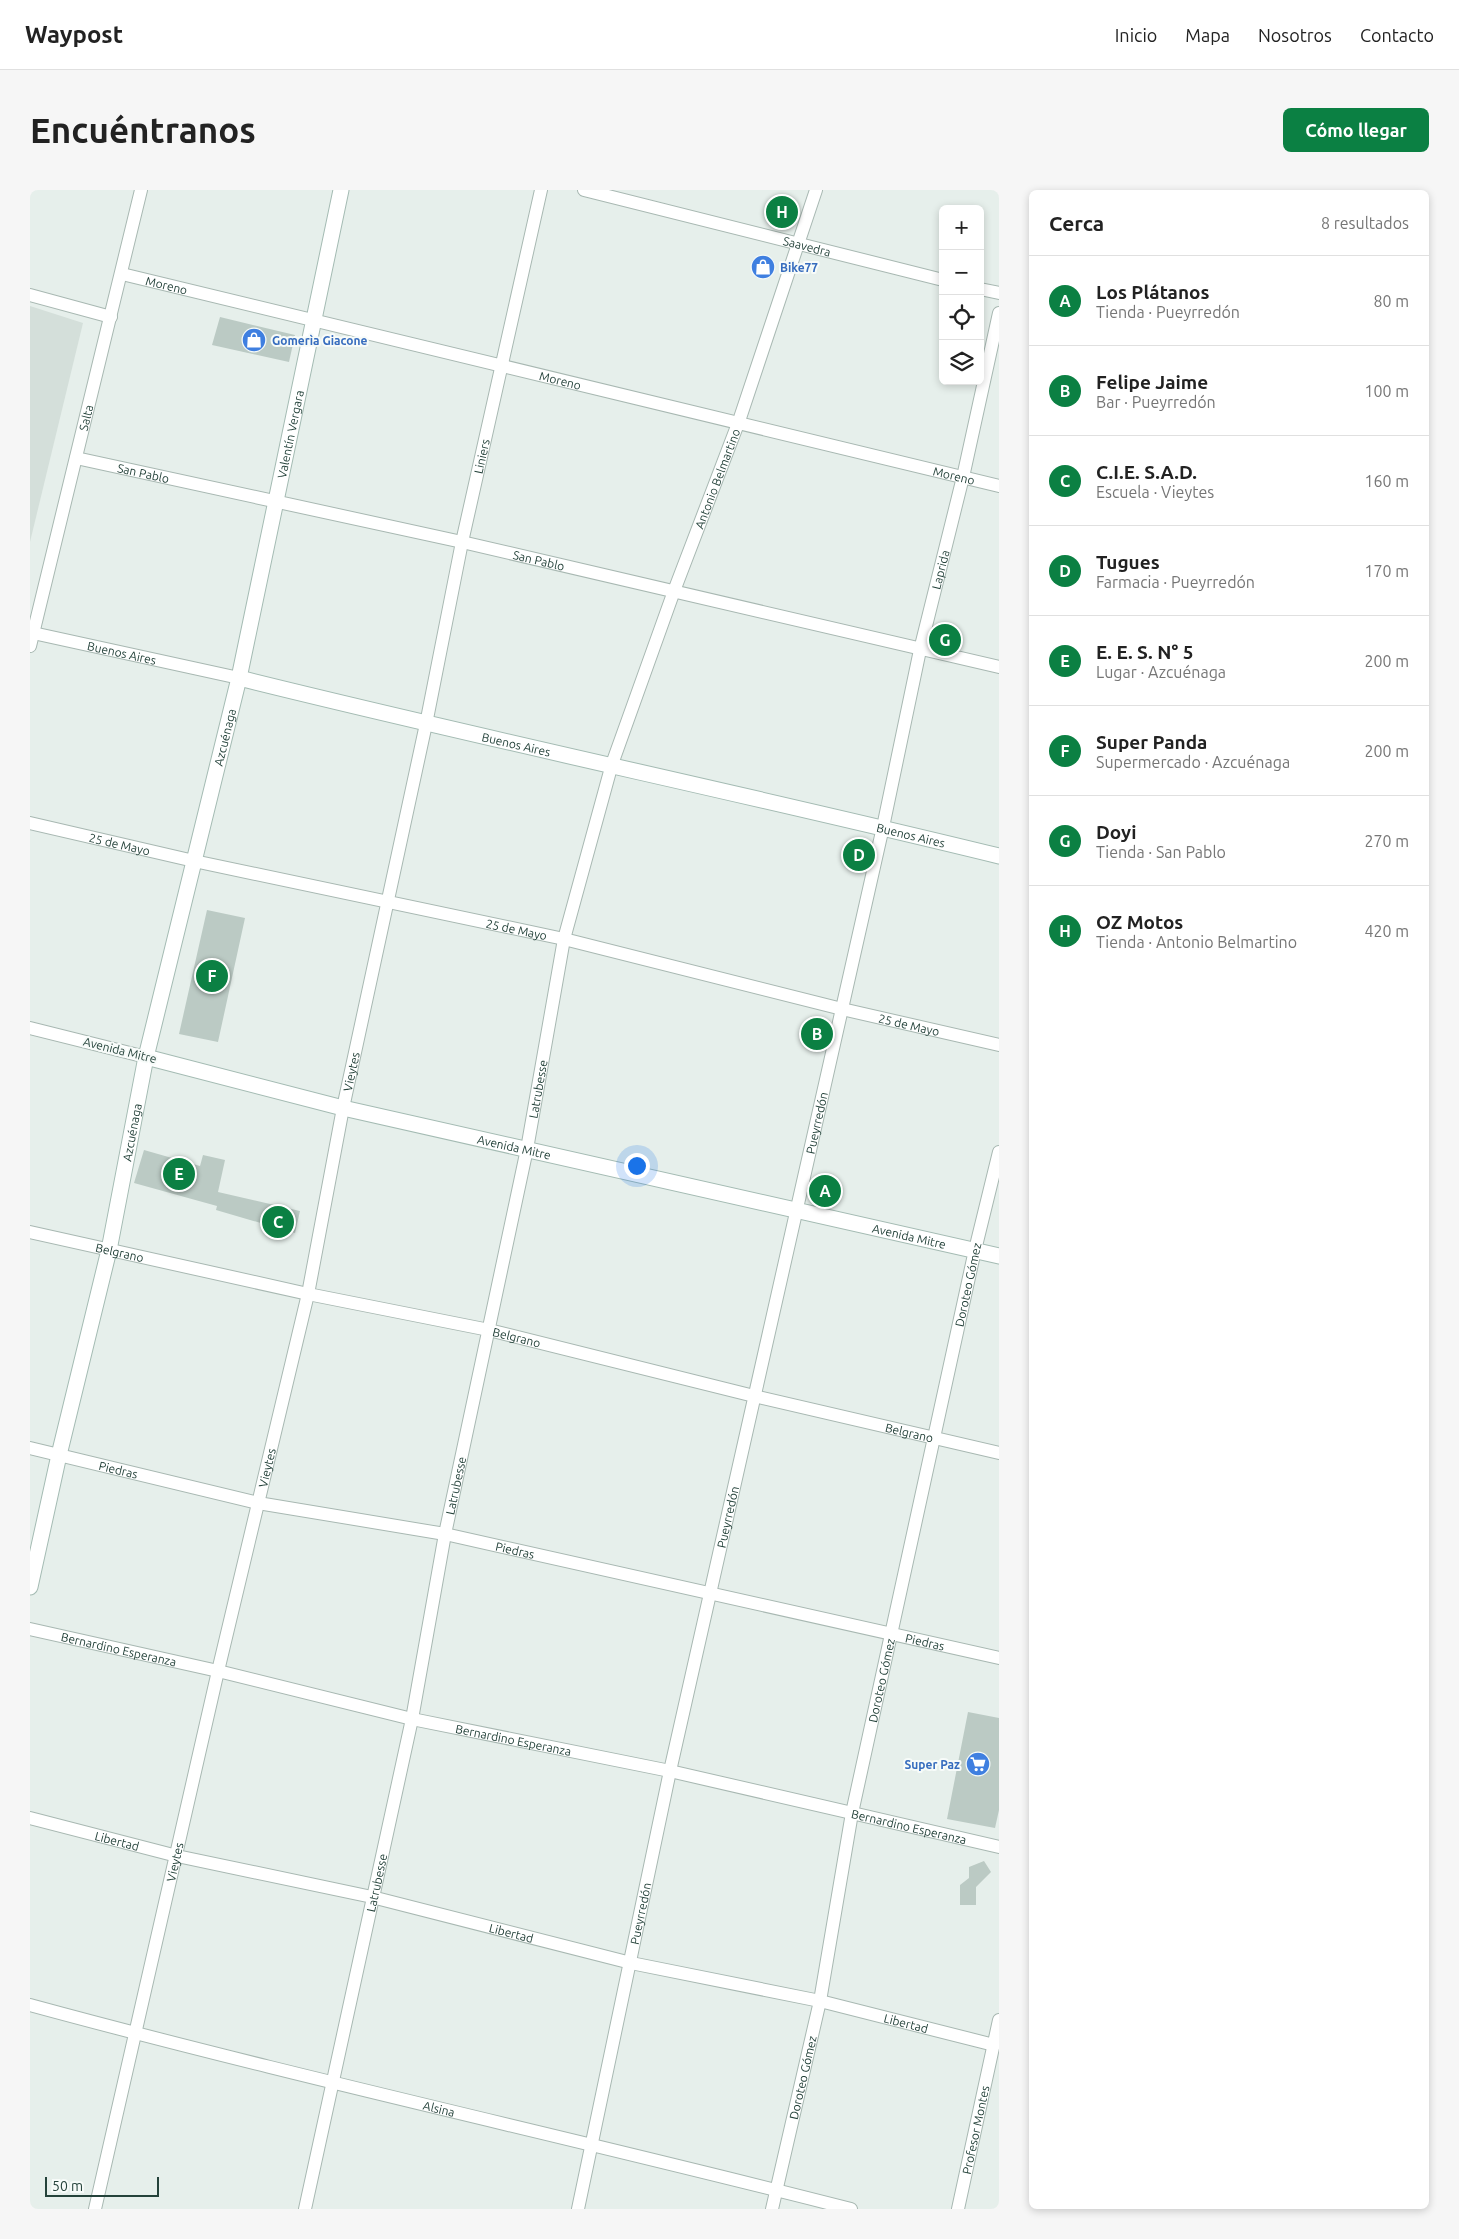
<!DOCTYPE html>
<html lang="es">
<meta charset="utf-8">
<style>
:root{--surface:#fff;--page:#f6f6f6;--text:#222;--muted:#767676;--line:#e0e0e0;--accent:#0b8043}
body{margin:0;font-family:Ubuntu,sans-serif;background:var(--page);color:var(--text)}
.controls{position:absolute;right:15px;top:15px;display:grid;overflow:hidden;border-radius:8px;box-shadow:0 2px 8px #0003}
.controls button{width:45px;height:45px;display:grid;place-items:center;padding:0;border:0;border-bottom:1px solid var(--line);background:var(--surface);color:var(--text);font:25px sans-serif}
.scale{position:absolute;left:15px;bottom:12px;width:114px;box-sizing:border-box;padding-left:5px;border:2px solid #24423a;border-top:0;font-size:14px;line-height:18px;white-space:nowrap;color:#24423a;-webkit-text-stroke:4px #f7fbf9;paint-order:stroke}
.you{position:absolute;left:606px;top:975px;width:18px;height:18px;margin:-12px;border:4px solid #fff;border-radius:50%;background:#1a73e8;box-shadow:0 0 0 8px #1a73e833}
.badge{display:grid;place-items:center;width:32px;height:32px;border-radius:50%;background:var(--accent);color:#fff;font-size:16px;font-weight:700}
.pin{position:absolute;translate:-50% -50%;border:2px solid #fff;box-shadow:0 1px 5px #0006}
.list{margin:0;padding:0;list-style:none}
h2{display:flex;justify-content:space-between;align-items:center;height:65px;margin:0;padding:0 20px;font-size:21px}
h2 small{font-size:16px;font-weight:400;color:var(--muted)}
.list li{display:grid;grid-template-columns:32px 1fr auto;gap:15px;align-items:center;box-sizing:border-box;height:90px;padding:0 20px;border-top:1px solid var(--line)}
.list b{display:block;font-size:19px;white-space:nowrap}
.list p{margin:0;font-size:16px;white-space:nowrap;color:var(--muted)}
.list em{font-size:16px;font-style:normal;color:var(--muted)}
.icon{flex:none;width:28px;height:28px;fill:none;stroke:currentColor;stroke-width:2;stroke-linecap:round;stroke-linejoin:round}
.map{position:relative;flex:none;width:969px;height:2019px;overflow:hidden;border-radius:8px}
header{display:flex;align-items:center;gap:30px;box-sizing:border-box;height:70px;padding:0 25px;background:var(--surface);border-bottom:1px solid var(--line)}
header strong{font-size:24px}
nav{display:flex;gap:28px;margin-inline-start:auto;font-size:18px}
.intro{display:flex;align-items:center;justify-content:space-between;box-sizing:border-box;height:120px;padding:0 30px}
h1{margin:0;font-size:35px}
.button{padding:12px 22px;border-radius:8px;background:var(--accent);color:#fff;font-size:18px;font-weight:700}
main{display:flex;gap:30px;padding:0 30px}
aside{flex:1;background:var(--surface);border-radius:8px;box-shadow:0 2px 8px #0003}
.map>svg:first-child{display:block}
.built{fill:#d4dfda}
.building{fill:#bbcac4}
.lines{fill:none;stroke-linecap:round;stroke-linejoin:round}
.street-casing{stroke:#a8b8b2;stroke-width:14}
.secondary-casing{stroke:#a4bbb3;stroke-width:17}
.street{stroke:#fff;stroke-width:12}
.secondary{stroke:#fff;stroke-width:15}
.labels{text-anchor:middle;dominant-baseline:central;stroke-width:4;stroke-linejoin:round;paint-order:stroke}
.street-label{font-size:12px;fill:#24423a;stroke:#f7fbf9}
.shop-label{font-size:12px;font-weight:bold;fill:#366cbe;stroke:#f7fbf9;text-anchor:start}
</style>
<header>
<strong>Waypost</strong>
<nav><a>Inicio</a><a>Mapa</a><a>Nosotros</a><a>Contacto</a></nav>
</header>
<div class="intro"><h1>Encuéntranos</h1><a class="button">Cómo llegar</a></div>
<main>
<div class="map">
<svg width="969" height="2019" viewBox="0 0 969 2019">
<rect width="100%" height="100%" fill="#e6efeb"/>
<path class="built" d="M 0,116 L 53,133 L 0,352 Z"/>
<path class="building" d="M 190,127 L 265,145 L 259,172 L 182,155 Z
M 823,653 L 834,655 L 838,661 L 836,673 L 819,670 Z
M 177,720 L 215,728 L 188,852 L 149,844 Z
M 114,960 L 170,976 L 173,965 L 195,970 L 188,1002 L 270,1021 L 265,1043 L 186,1020 L 187,1016 L 104,993 Z
M 938,1522 L 969,1528 L 969,1620 L 965,1638 L 917,1629 Z
M 954,1671 L 961,1682 L 946,1697 L 946,1715 L 930,1715 L 930,1695 L 939,1688 L 939,1677 Z"/>
<g class="lines">
<g class="street-casing">
<g id="street">
<path id="s1" d="M 554,0 L 913,90"/>
<path id="s2" d="M 92,84 L 969,296"/>
<path d="M 950,99 L 969,103"/>
<path d="M 0,105 L 81,127"/>
<path id="s3" d="M 46,268 L 432,352 L 969,477"/>
<path id="s4" d="M 3,443 L 209,488"/>
<path id="s5" d="M 0,456 L 111,0"/>
<path id="s6" d="M 0,633 L 164,671 L 534,749 L 812,819 L 969,855"/>
<path d="M 0,838 L 116,867"/>
<path id="s7" d="M 0,1042 L 278,1104 L 459,1140 L 724,1206 L 969,1263"/>
<path id="s8" d="M 0,1258 L 228,1313 L 415,1344 L 969,1468"/>
<path id="s9" d="M 0,1439 L 188,1481 L 382,1529 L 640,1581 L 969,1657"/>
<path id="s10" d="M 0,1628 L 147,1666 L 342,1707 L 601,1773 L 790,1811 L 964,1855"/>
<path id="s11" d="M 0,1815 C 272,1889 548,1949 821,2019"/>
<path id="s12" d="M 65,2019 L 188,1481 L 278,1104 L 313,918 L 396,534 L 432,352 L 511,0"/>
<path id="s13" d="M 275,2019 L 382,1529 L 415,1344 L 497,959 L 534,749 L 582,574 L 644,401 L 709,231 L 786,0"/>
<path id="s14" d="M 548,2019 L 640,1581 L 853,637 L 890,460 L 933,287 L 969,123"/>
<path id="s15" d="M 742,2019 L 790,1811 L 822,1623 L 945,1060 L 969,962"/>
<path id="s16" d="M 928,2019 L 969,1830"/>
</g>
</g>
<g class="secondary-casing">
<g id="secondary">
<path id="s17" d="M 209,488 C 462,551 716,604 969,666"/>
<path id="s18" d="M 116,867 L 313,918 L 969,1066"/>
<path id="s19" d="M 0,1397 L 29,1265 L 79,1060 L 116,867 L 209,488 L 311,0"/>
</g>
</g>
<use href="#street" class="street"/>
<use href="#secondary" class="secondary"/>
</g>
<defs>
<g id="shop-disc" transform="scale(1.25)"><circle r="9.5" fill="#3f7fe0" stroke="#f7fbf9"/><path d="M-5-2.5h2.3a2.7 3.5 0 0 1 5.4 0H5L5.5 6h-11ZM-1.5-2.5h3a1.5 2.3 0 0 0-3 0Z" fill="#fff"/></g>
<g id="supermarket-disc" transform="scale(1.25)"><circle r="9.5" fill="#3f7fe0" stroke="#f7fbf9"/><path d="M-6-5.5h2.5l.6 2H6L4.5 2H-2.5L-4.4-4H-6ZM-1.5 3.2a1.3 1.3 0 1 0 .1 0ZM3 3.2a1.3 1.3 0 1 0 .1 0Z" fill="#fff"/></g>
</defs>
<g fill-rule="evenodd">
<use href="#shop-disc" x="733" y="77"/>
<use href="#shop-disc" x="224" y="150"/>
<use href="#supermarket-disc" x="948" y="1574"/>
</g>
<g class="labels">
<g class="street-label">
<text stroke="none"><textPath href="#s1" startOffset="230">Saavedra</textPath></text>
<text stroke="none"><textPath href="#s2" startOffset="46">Moreno</textPath></text>
<text stroke="none"><textPath href="#s2" startOffset="451">Moreno</textPath></text>
<text stroke="none"><textPath href="#s5" startOffset="235">Salta</textPath></text>
<text stroke="none"><textPath href="#s19" startOffset="1182">Valentín Vergara</textPath></text>
<text stroke="none"><textPath href="#s12" startOffset="1795">Liniers</textPath></text>
<text stroke="none"><textPath href="#s3" startOffset="69">San Pablo</textPath></text>
<text stroke="none"><textPath href="#s2" startOffset="856">Moreno</textPath></text>
<text stroke="none"><textPath href="#s13" startOffset="1782">Antonio Belmartino</textPath></text>
<text stroke="none"><textPath href="#s3" startOffset="474">San Pablo</textPath></text>
<text stroke="none"><textPath href="#s14" startOffset="1679">Laprida</textPath></text>
<text stroke="none"><textPath href="#s4" startOffset="91">Buenos Aires</textPath></text>
<text stroke="none"><textPath href="#s19" startOffset="872">Azcuénaga</textPath></text>
<text stroke="none"><textPath href="#s17" startOffset="285">Buenos Aires</textPath></text>
<text stroke="none"><textPath href="#s17" startOffset="690">Buenos Aires</textPath></text>
<text stroke="none"><textPath href="#s6" startOffset="92">25 de Mayo</textPath></text>
<text stroke="none"><textPath href="#s6" startOffset="498">25 de Mayo</textPath></text>
<text stroke="none"><textPath href="#s6" startOffset="902">25 de Mayo</textPath></text>
<text transform="translate(90 860) rotate(14)">Avenida Mitre</text>
<text stroke="none"><textPath href="#s12" startOffset="1166">Vieytes</textPath></text>
<text stroke="none"><textPath href="#s13" startOffset="1144">Latrubesse</textPath></text>
<text stroke="none"><textPath href="#s14" startOffset="1112">Pueyrredón</textPath></text>
<text stroke="none"><textPath href="#s19" startOffset="466">Azcuénaga</textPath></text>
<text stroke="none"><textPath href="#s18" startOffset="379">Avenida Mitre</textPath></text>
<text stroke="none"><textPath href="#s18" startOffset="784">Avenida Mitre</textPath></text>
<text stroke="none"><textPath href="#s7" startOffset="92">Belgrano</textPath></text>
<text stroke="none"><textPath href="#s15" startOffset="945">Doroteo Gómez</textPath></text>
<text stroke="none"><textPath href="#s7" startOffset="498">Belgrano</textPath></text>
<text stroke="none"><textPath href="#s7" startOffset="902">Belgrano</textPath></text>
<text stroke="none"><textPath href="#s12" startOffset="761">Vieytes</textPath></text>
<text stroke="none"><textPath href="#s8" startOffset="91">Piedras</textPath></text>
<text stroke="none"><textPath href="#s13" startOffset="739">Latrubesse</textPath></text>
<text stroke="none"><textPath href="#s14" startOffset="708">Pueyrredón</textPath></text>
<text stroke="none"><textPath href="#s8" startOffset="496">Piedras</textPath></text>
<text stroke="none"><textPath href="#s8" startOffset="916">Piedras</textPath></text>
<text stroke="none"><textPath href="#s9" startOffset="91">Bernardino Esperanza</textPath></text>
<text stroke="none"><textPath href="#s15" startOffset="540">Doroteo Gómez</textPath></text>
<text stroke="none"><textPath href="#s9" startOffset="496">Bernardino Esperanza</textPath></text>
<text stroke="none"><textPath href="#s9" startOffset="901">Bernardino Esperanza</textPath></text>
<text stroke="none"><textPath href="#s10" startOffset="90">Libertad</textPath></text>
<text stroke="none"><textPath href="#s12" startOffset="356">Vieytes</textPath></text>
<text stroke="none"><textPath href="#s13" startOffset="334">Latrubesse</textPath></text>
<text stroke="none"><textPath href="#s14" startOffset="302">Pueyrredón</textPath></text>
<text stroke="none"><textPath href="#s10" startOffset="495">Libertad</textPath></text>
<text stroke="none"><textPath href="#s10" startOffset="900">Libertad</textPath></text>
<text stroke="none"><textPath href="#s15" startOffset="135">Doroteo Gómez</textPath></text>
<text stroke="none"><textPath href="#s11" startOffset="422">Alsina</textPath></text>
<text stroke="none"><textPath href="#s16" startOffset="81">Profesor Montes</textPath></text>
</g>
<g class="shop-label">
<text x="750" y="77">Bike77</text>
<text x="242" y="150">Gomerìa Giacone</text>
<text x="930" y="1574" text-anchor="end">Super Paz</text>
</g>
</g>
</svg>
<div class="controls">
<button>+</button>
<button>−</button>
<button><svg class="icon" aria-label="locate" viewBox="0 0 24 24"><circle cx="12" cy="12" r="6"/><path d="M12 2v4M12 18v4M2 12h4M18 12h4"/></svg></button>
<button><svg class="icon" aria-label="layers" viewBox="0 0 24 24"><path d="M12 4l9 5-9 5-9-5zM3 14l9 5 9-5"/></svg></button>
</div>
<div class="scale">50 m</div>
<div class="you"></div>
<div class="pin badge" style="left:795px;top:1001px">A</div>
<div class="pin badge" style="left:787px;top:844px">B</div>
<div class="pin badge" style="left:248px;top:1032px">C</div>
<div class="pin badge" style="left:829px;top:665px">D</div>
<div class="pin badge" style="left:149px;top:984px">E</div>
<div class="pin badge" style="left:182px;top:786px">F</div>
<div class="pin badge" style="left:915px;top:450px">G</div>
<div class="pin badge" style="left:752px;top:22px">H</div>
</div>
<aside>
<h2>Cerca<small>8 resultados</small></h2>
<ul class="list">
<li><span class="badge">A</span><div><b>Los Plátanos</b><p>Tienda · Pueyrredón</p></div><em>80 m</em></li>
<li><span class="badge">B</span><div><b>Felipe Jaime</b><p>Bar · Pueyrredón</p></div><em>100 m</em></li>
<li><span class="badge">C</span><div><b>C.I.E. S.A.D.</b><p>Escuela · Vieytes</p></div><em>160 m</em></li>
<li><span class="badge">D</span><div><b>Tugues</b><p>Farmacia · Pueyrredón</p></div><em>170 m</em></li>
<li><span class="badge">E</span><div><b>E. E. S. N° 5</b><p>Lugar · Azcuénaga</p></div><em>200 m</em></li>
<li><span class="badge">F</span><div><b>Super Panda</b><p>Supermercado · Azcuénaga</p></div><em>200 m</em></li>
<li><span class="badge">G</span><div><b>Doyi</b><p>Tienda · San Pablo</p></div><em>270 m</em></li>
<li><span class="badge">H</span><div><b>OZ Motos</b><p>Tienda · Antonio Belmartino</p></div><em>420 m</em></li>
</ul>
</aside>
</main>
